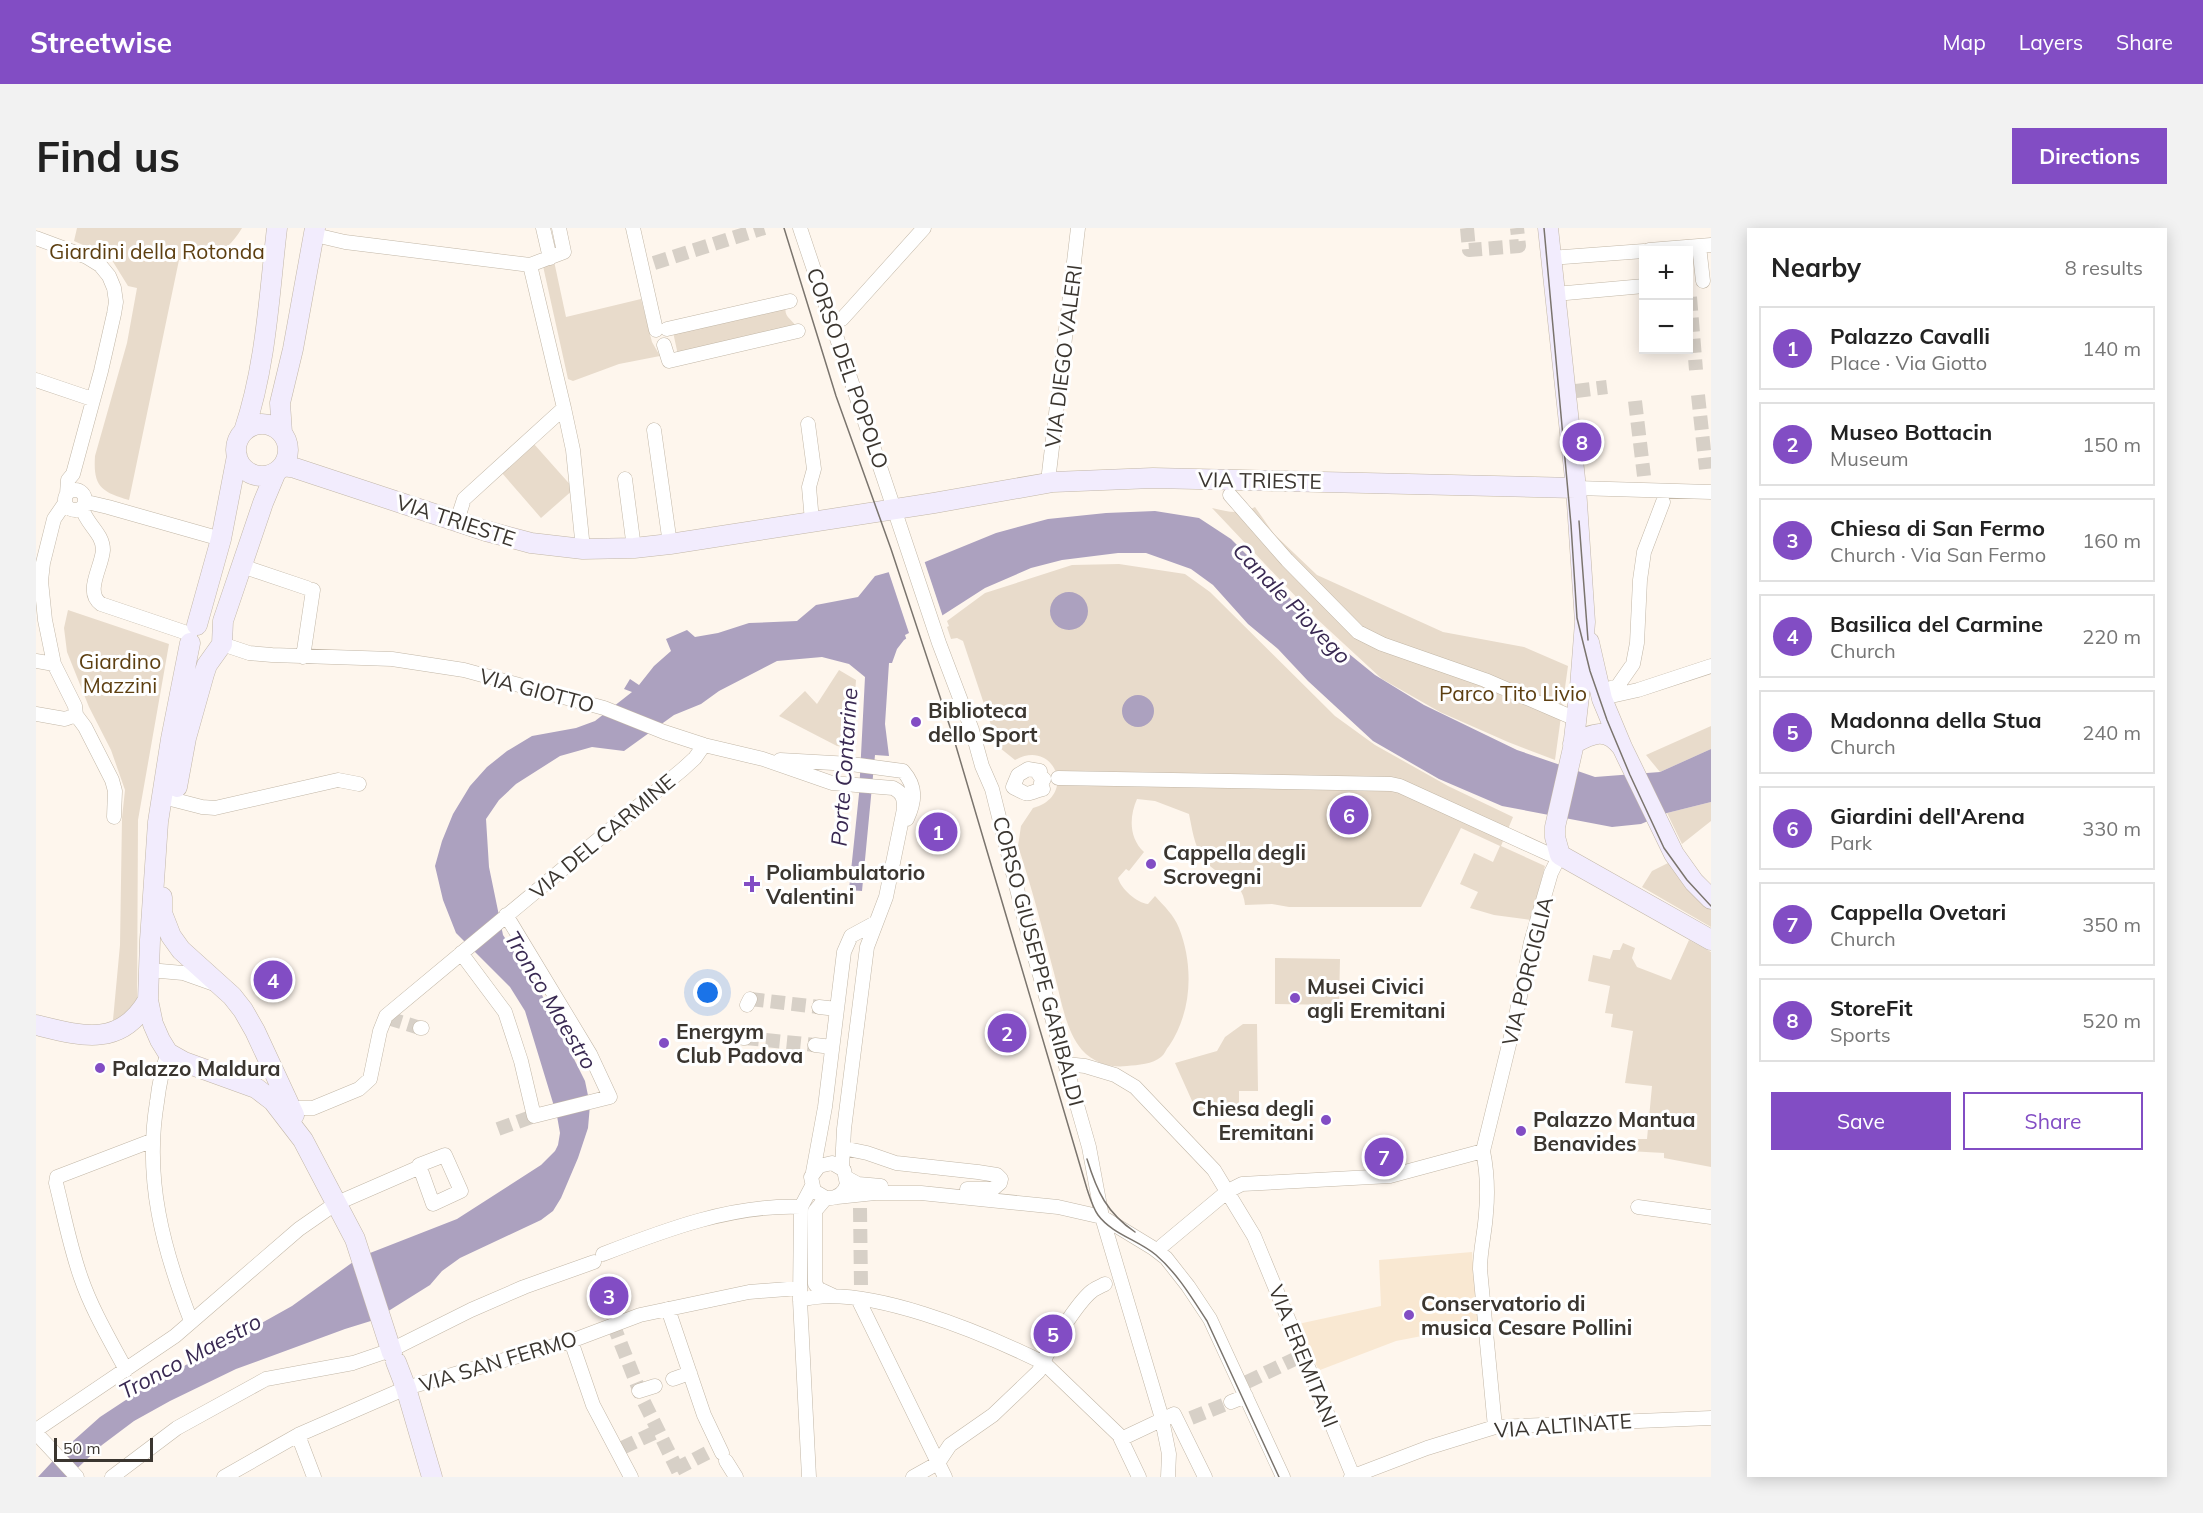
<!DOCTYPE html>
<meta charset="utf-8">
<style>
:root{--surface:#fff;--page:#f2f2f2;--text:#222;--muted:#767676;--line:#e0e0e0;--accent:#824dc4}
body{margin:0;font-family:Mulish,sans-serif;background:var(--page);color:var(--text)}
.controls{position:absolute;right:18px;top:18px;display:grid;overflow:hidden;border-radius:0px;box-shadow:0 3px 15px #0003}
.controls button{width:54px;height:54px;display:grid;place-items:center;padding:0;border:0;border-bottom:2px solid var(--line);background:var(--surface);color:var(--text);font:30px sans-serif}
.scale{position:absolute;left:18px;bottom:15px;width:99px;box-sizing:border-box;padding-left:6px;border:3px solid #3b3630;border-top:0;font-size:16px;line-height:21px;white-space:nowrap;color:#3b3630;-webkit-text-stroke:4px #fff;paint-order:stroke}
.you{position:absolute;left:672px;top:765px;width:21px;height:21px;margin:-15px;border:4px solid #fff;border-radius:50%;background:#1a73e8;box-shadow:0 0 0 9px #1a73e833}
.badge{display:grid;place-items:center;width:39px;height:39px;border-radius:50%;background:var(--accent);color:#fff;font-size:20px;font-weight:700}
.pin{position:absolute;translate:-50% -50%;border:3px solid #fff;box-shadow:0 2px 6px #0006}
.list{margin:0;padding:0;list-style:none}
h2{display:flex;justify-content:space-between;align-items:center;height:78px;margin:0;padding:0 24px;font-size:26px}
h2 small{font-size:20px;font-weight:400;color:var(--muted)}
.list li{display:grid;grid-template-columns:39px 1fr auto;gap:18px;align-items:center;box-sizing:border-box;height:84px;margin:0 12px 12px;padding:0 12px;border:2px solid var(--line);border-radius:0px}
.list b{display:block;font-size:22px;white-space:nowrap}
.list p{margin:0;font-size:20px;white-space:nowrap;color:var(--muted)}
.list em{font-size:20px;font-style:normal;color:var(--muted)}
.actions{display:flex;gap:12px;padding:18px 24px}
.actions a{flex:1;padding:14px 0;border:2px solid var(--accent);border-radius:0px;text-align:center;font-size:21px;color:var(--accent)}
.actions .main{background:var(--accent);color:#fff}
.map{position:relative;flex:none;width:1675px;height:1249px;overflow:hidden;border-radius:0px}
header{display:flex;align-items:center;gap:36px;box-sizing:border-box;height:84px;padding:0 30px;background:var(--accent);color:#fff}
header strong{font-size:28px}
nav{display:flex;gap:33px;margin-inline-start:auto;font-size:21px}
.intro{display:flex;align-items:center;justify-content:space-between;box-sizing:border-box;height:144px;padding:0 36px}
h1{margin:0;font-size:42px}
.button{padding:15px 27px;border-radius:0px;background:var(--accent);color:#fff;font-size:21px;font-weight:700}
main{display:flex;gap:36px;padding:0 36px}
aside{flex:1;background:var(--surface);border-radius:0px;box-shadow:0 3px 15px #0003}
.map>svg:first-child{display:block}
.built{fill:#f9e8d2}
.green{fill:#e8dbcb}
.water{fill:#aca1bf}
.pier{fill:#fef6ed}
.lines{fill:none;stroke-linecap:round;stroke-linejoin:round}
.street-tunnel{stroke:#d7d0c7;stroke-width:14;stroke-dasharray:14 7;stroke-linecap:butt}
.street-casing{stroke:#c2b7a7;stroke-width:15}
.secondary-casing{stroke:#c2b7a7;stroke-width:21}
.street{stroke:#fff;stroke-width:14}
.secondary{stroke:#f2ecfd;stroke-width:20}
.tram{stroke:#7a746d;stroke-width:1.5}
.poi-dot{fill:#824dc4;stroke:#fff;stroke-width:2}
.labels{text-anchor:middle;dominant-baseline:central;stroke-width:6;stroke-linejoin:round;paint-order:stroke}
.park-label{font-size:21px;fill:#5d3f11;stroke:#fff}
.street-label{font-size:21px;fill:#3b3630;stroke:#fff}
.poi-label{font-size:21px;font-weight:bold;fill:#3b3630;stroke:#fff;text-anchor:start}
.water-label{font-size:22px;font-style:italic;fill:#392952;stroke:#fff}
</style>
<header>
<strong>Streetwise</strong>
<nav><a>Map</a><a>Layers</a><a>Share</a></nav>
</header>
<div class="intro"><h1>Find us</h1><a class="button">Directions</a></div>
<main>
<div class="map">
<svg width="1675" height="1249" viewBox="0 0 1675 1249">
<rect width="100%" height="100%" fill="#fef6ed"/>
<path class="built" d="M 1436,1024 L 1443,1097 L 1360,1113 L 1284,1142 L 1282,1141 L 1262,1096 L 1345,1078 L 1343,1032 Z"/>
<path class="green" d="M 41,0 L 206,0 C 190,27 173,32 143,32 L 93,272 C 65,264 57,258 59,228 L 91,115 L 101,60 L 92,58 L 74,29 L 38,13 Z
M 518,33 L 530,89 L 605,71 L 616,114 L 624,128 L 583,136 L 537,153 L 532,151 L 507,38 Z
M 750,77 C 747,90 756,90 761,100 L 642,127 L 637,104 Z
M 498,216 L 538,261 L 505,290 L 466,245 Z
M 1219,279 L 1238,306 L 1281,347 L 1407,404 L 1488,419 L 1532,438 L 1519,532 L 1472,514 L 1404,484 L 1346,451 L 1281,391 L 1176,280 C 1193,284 1203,287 1219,279 Z
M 1083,336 L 1149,346 L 1174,364 L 1299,488 L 1339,517 L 1412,558 L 1477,589 L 1465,618 L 1509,638 L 1495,692 L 1458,687 L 1434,680 L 1442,664 L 1424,656 L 1438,625 L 1457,634 L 1464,618 L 1425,600 L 1385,679 L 1253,679 L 1236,676 L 1209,677 C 1207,649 1179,649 1167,630 C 1158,618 1156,600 1153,586 L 1119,573 L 1101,571 C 1093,589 1093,610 1108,624 L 1093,643 L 1090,641 L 1082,650 C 1085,661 1101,675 1112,676 L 1119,668 C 1128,678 1138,687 1143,700 C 1158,738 1156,784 1133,818 C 1130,821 1129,826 1125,829 C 1117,836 1102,837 1091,838 C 1074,840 1058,835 1046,822 C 1029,802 1025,770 1018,745 C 1007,703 996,660 982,618 L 985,598 L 997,580 C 1042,568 1018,510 979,532 L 959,516 L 958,506 L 927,413 L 921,410 L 915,411 L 911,399 L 913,398 L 911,393 L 949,365 L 1036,337 Z
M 32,382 L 133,416 L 102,592 L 101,782 L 94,789 L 77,792 L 84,717 L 86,590 L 89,562 L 75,522 L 53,479 L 31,424 L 28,400 Z
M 803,442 L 820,452 L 815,520 L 801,518 L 743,488 L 769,463 L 781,476 Z
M 1675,498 L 1675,521 L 1624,544 L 1610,527 Z
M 1675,574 L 1675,593 L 1646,616 L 1631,585 Z
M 1634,634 L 1675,678 L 1675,699 L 1606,659 L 1616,643 Z
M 1653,712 L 1675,724 L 1675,939 L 1628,930 L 1628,925 L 1592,923 L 1594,911 L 1611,911 L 1616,858 L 1589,855 L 1597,803 L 1575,799 L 1577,786 L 1569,785 L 1574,758 L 1552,753 L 1557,727 L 1574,731 L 1577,722 L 1584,722 L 1587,715 L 1599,720 L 1596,730 L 1601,739 L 1635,752 Z
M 1239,730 L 1304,731 L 1303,777 L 1239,776 Z
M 1207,796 L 1221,796 L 1222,863 L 1203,863 L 1203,883 L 1161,884 L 1139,835 L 1181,823 L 1189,809 Z"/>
<path class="water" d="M 1119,283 L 1163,290 L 1195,311 L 1296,412 L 1339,447 L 1388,477 L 1481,522 L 1559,549 L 1624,544 L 1675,521 L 1675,574 L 1631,585 L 1605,596 L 1576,599 L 1466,578 L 1403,551 L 1337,513 L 1272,453 L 1242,421 L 1212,396 L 1177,357 L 1155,341 L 1110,325 L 1082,325 L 1026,332 L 995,340 L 949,360 L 868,412 L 861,421 L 856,435 L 853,435 L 849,496 L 853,528 L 839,527 L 826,663 L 813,662 L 823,566 L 829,449 L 813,436 L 786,429 L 741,433 L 683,463 L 665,476 L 638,487 L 588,523 L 556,519 L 524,528 L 480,556 L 463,572 L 450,591 L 453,639 L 467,707 L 502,759 L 549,853 L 554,877 L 552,900 L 542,930 L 525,970 L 517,983 L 505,992 L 424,1030 L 406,1043 L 394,1057 L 338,1092 L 309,1101 L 200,1141 L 134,1173 L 98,1193 L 66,1217 L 32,1249 L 2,1249 L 27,1222 L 64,1189 L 105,1162 L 256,1078 L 317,1034 L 334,1025 L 421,991 L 505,937 L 519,923 L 522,917 L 524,905 L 521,888 L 489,783 L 474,759 L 420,705 L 407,672 L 399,638 L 406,613 L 417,586 L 434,558 L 451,539 L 471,523 L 496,508 L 540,500 L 559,493 L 596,464 L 588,461 L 594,451 L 603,457 L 618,438 L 635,423 L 630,411 L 651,402 L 659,409 L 682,405 L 713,395 L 761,393 L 780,377 L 822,369 L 839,348 L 889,334 L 960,305 L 1012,291 L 1070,285 Z
M1014 383a19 19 0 1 1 38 0a19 19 0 1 1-38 0Z
M1086 483a16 16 0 1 1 32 0a16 16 0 1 1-32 0Z"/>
<path class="pier" d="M 888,332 L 907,389 L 871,413 L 869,407 L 873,405 L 852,342 Z"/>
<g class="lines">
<path class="street-tunnel" d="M 1431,0 L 1433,22 L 1483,18 L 1481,0
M 618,35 L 728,0
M 1654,69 L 1660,142
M 1540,163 L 1571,159
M 1662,167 L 1670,241
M 1599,173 L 1608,248
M 714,771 L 783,779
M 352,790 L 384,800
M 709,810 L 779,817
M 462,901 L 498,888
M 824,980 L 825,1058
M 577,1096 L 608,1174 L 645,1249
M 1211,1154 L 1263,1129
M 1155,1190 L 1195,1174
M 586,1220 L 622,1203
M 640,1241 L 671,1225"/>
<g class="street-casing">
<path id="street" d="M 507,0 L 514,30
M 597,0 L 620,102
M 764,0 L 903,415 L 936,502 L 946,538 L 956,561 L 993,709 L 1053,919 L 1066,989 L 1125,1187 L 1133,1226 L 1132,1249
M 279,7 L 309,14 L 494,37 L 528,24 L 523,0
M 0,10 L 51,29 L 64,37 L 73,48 L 78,60 L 80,74 L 78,86 L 65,143 L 37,246 L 32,252 L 31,266
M 1663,18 L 1667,53
M 1613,22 L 1675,17
M 1514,30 L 1608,23
M 1519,66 L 1608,58
M 796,94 L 806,91 L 816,80 L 888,0
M 631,101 L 754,73
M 628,117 L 633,133 L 762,103
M 0,152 L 56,171
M 528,180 L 537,222 L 547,321
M 772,196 L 778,241 L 773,259 L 776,293
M 618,202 L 634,316
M 589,251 L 598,320
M 1017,254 L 1013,245 L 1042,0
M 1540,260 L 1675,264
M29 272a10 10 0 1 1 20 0a10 10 0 1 1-20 0Z
M 1194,267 L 1251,332 L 1322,404 L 1346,416 L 1449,452 L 1540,491
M 29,275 L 18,291 L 7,335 L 5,353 L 9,392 L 18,436 L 39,478 L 40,487 L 49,499 L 76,552 L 79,563 L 78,589
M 49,276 L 55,275 L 72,279 L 185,311
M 46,280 C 50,296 67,305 67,322 C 66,339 48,364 65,376 L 154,406
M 421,293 L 428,271 L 528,180 L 494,37
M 206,338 L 271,360
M 186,416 L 213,425 L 236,427 L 356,431 L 428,442 L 568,480 L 628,504 L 668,517 L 727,531 L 796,555 L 857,560 C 867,565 868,570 868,581 L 850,669 L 831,719 L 808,901 L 806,940
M 267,429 L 277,362
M 0,433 L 18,436
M 1575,460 L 1581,459 L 1597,436 L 1601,415 L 1604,352 L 1608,324 L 1627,274
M 1575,468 L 1602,462 L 1675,438
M 0,486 L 29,491 L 40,487
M 744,532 L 815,536 L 867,543 C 881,559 879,573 871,591
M 992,541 L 1004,543 L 1003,547 L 1008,551 L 1005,555 L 1007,561 C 988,566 996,569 977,559 L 982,547 Z
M 1022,550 L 1355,556 L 1364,558 L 1513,626
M 127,569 L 166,579 L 179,580 L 302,552 L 323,556
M 425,725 L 469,784 L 485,833 L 498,888 L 574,869 L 554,826 L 470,687
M 113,742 L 147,745 L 178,756
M 711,777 L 714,771
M 783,779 L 801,781
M 384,800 L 386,800
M 707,810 L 709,810
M 779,817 L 796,819
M 132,825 C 126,841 123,857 121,874 C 108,951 127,1021 155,1093
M 1030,836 L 1049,838 L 1079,847 L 1099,859 L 1178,942 L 1218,1008 L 1317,1248
M 248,878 L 255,880 L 277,880 L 323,861 L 334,851 L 344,803 L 350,788 L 647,541 L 659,530 L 668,517
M 807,920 L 831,925 L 860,935 L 942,944 L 961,947 L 965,951 L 964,955 L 957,961 L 931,961
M 409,927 L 425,963 L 397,976 L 383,937 Z
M 777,944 L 789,879 L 808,724 L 815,708 L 839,695
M 811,950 L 822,956 L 845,958
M 801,969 L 839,965 L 885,965 L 1022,979 L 1066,989 L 1117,1020 L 1130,1030 L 1152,1058 L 1174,1091 L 1247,1249
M 790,970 L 778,963 L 775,949 L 783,938 L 796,935 L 808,942 L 811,956 C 808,966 801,971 790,970 L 779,983 L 779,1056 L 783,1061 L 798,1068
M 1602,979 L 1675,989
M 1126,1018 L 1192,963 L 1206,956 L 1354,948 L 1447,923
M 567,1026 C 629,1002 697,976 765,979
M 822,1071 L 909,1249
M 764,1072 C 828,1054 949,1106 1008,1135
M 632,1081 L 668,1187 L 686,1225
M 535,1113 L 557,1177 L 595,1249
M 1007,1134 L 1083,1207 L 1103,1249
M 1007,1135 C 1014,1118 1042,1074 1056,1063 C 1060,1060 1065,1058 1069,1056
M 90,1142 C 74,1112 56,1082 45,1050 C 34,1019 28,987 20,955 L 21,949 L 115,913
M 637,1151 L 654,1145
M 603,1163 L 619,1158
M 1195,1174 L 1210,1168
M 1459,1199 L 1444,1041 C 1444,1022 1449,1004 1450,985 C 1452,964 1451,943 1447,923 L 1480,788 L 1495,714 L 1515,645 L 1524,627
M 0,1202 L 139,1108 L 263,1001 L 299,976 L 384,939
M 0,1205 L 41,1249
M 262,1207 L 278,1249
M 1085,1211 L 1138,1186 L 1169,1249
M 690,1233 L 700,1249
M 76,1249 L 141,1200 L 230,1151 L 317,1135 L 355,1122 L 435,1082 L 488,1059 L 558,1034
M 188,1249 L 262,1207 L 370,1160 L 535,1113 L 604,1087 L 713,1064 L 764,1060
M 773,1249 L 764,1072 L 765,979 L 776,958
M 877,1249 L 902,1235 L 914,1217 L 957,1187 L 1002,1144 L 1008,1135
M 1315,1249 L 1391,1220 L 1459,1199 L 1675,1190"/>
</g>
<g class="secondary-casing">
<path id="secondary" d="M 1512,0 L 1540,260 L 1549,394 L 1544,459 L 1537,520 L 1519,599 L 1519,609 L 1524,627 L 1675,712
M200 222a26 26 0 1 1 52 0a26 26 0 1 1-52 0Z
M 208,203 C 230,138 233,68 241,0
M 246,205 L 244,175 L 257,121 L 279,0
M 247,238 L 259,240 L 450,303 L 495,315 L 547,321 L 598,320 L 634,316 L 898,275 L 1017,254 L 1117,250 L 1540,260
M 161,397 L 185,311 L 201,228
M 1553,414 L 1566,471 L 1586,519 L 1638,626 L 1658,654 L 1675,671
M 154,415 L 135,511 L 122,594 L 114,712 L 112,772 L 117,796 L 124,812 L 132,825 L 148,834 L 220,860 L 237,873 L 267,912 L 319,1011 L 356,1125
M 1537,516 C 1557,505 1570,499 1586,519
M 141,559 L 150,510 L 168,446 L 171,437 L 186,416 L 187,393 L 227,275 L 240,244
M 126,669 L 126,685 L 135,708 L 145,722 L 196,768 L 207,782 L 219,803 L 258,887
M 0,797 C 45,808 85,820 112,772
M 360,1134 L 370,1160 L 396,1249"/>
</g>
<use href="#street" class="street"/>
<use href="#secondary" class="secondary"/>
<path class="tram" d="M 748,0 L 800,168 L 855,321 L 917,508 L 1051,961 C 1054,970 1057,980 1062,987 C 1076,1006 1102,1012 1120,1027 C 1141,1045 1156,1070 1171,1093 L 1243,1249
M 1508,0 L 1535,297 L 1541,390 L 1554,443 L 1571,492 L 1594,547 L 1628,620 L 1651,652 L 1675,678
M 1543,293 L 1552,412
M 1051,931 C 1061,964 1071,985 1099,1004"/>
</g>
<g class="poi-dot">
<circle cx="880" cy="494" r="6"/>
<circle cx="1115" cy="636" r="6"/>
<path d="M713 647h6v6h6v6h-6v6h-6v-6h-6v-6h6z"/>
<circle cx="1259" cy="770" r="6"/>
<circle cx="628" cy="815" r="6"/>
<circle cx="64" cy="840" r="6"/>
<circle cx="1290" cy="892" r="6"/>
<circle cx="1485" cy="903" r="6"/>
<circle cx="1373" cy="1087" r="6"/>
</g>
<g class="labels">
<g class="park-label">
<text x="121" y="23">Giardini della Rotonda</text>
<text x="84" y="433">Giardino<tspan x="84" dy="24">Mazzini</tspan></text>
<text x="1477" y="465">Parco Tito Livio</text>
</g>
<g class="street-label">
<text transform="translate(1027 128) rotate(-83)">VIA DIEGO VALERI</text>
<text transform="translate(812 140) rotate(71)">CORSO DEL POPOLO</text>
<text transform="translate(1224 252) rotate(1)">VIA TRIESTE</text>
<text transform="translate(420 292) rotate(18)">VIA TRIESTE</text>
<text transform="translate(501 462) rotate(15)">VIA GIOTTO</text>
<text transform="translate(566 608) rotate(-40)">VIA DEL CARMINE</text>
<text transform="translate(1003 733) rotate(75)">CORSO GIUSEPPE GARIBALDI</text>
<text transform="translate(1491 743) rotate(-76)">VIA PORCIGLIA</text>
<text transform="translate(1268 1128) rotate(68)">VIA EREMITANI</text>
<text transform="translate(462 1133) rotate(-17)">VIA SAN FERMO</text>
<text transform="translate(1527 1197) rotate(-4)">VIA ALTINATE</text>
</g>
<g class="poi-label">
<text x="892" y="482">Biblioteca<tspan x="892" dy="24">dello Sport</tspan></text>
<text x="1127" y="624">Cappella degli<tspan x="1127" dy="24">Scrovegni</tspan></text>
<text x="730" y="644">Poliambulatorio<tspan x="730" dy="24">Valentini</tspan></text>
<text x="1271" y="758">Musei Civici<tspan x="1271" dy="24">agli Eremitani</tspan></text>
<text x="640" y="803">Energym<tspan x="640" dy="24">Club Padova</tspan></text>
<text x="76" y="840">Palazzo Maldura</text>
<text x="1278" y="880" text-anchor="end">Chiesa degli<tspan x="1278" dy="24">Eremitani</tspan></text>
<text x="1497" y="891">Palazzo Mantua<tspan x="1497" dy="24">Benavides</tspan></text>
<text x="1385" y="1075">Conservatorio di<tspan x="1385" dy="24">musica Cesare Pollini</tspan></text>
</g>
<g class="water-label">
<text transform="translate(1256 375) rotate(46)">Canale Piovego</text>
<text transform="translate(808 539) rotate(-86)">Porte Contarine</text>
<text transform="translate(515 772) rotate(59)">Tronco Maestro</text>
<text transform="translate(154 1128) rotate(-28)">Tronco Maestro</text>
</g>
</g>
</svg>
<div class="controls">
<button>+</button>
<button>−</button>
</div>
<div class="scale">50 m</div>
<div class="you"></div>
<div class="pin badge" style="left:902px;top:604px">1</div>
<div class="pin badge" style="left:971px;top:805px">2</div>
<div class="pin badge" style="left:573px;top:1068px">3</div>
<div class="pin badge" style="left:237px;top:752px">4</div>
<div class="pin badge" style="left:1017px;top:1106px">5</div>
<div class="pin badge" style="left:1313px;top:587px">6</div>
<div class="pin badge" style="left:1348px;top:929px">7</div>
<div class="pin badge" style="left:1546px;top:214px">8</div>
</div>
<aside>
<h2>Nearby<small>8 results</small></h2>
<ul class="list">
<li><span class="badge">1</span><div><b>Palazzo Cavalli</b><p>Place · Via Giotto</p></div><em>140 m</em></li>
<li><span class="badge">2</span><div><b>Museo Bottacin</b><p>Museum</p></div><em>150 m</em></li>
<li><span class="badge">3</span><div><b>Chiesa di San Fermo</b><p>Church · Via San Fermo</p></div><em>160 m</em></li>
<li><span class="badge">4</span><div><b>Basilica del Carmine</b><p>Church</p></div><em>220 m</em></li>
<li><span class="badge">5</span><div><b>Madonna della Stua</b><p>Church</p></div><em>240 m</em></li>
<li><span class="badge">6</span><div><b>Giardini dell'Arena</b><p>Park</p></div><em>330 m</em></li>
<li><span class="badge">7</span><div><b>Cappella Ovetari</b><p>Church</p></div><em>350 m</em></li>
<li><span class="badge">8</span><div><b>StoreFit</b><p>Sports</p></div><em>520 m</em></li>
</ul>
<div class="actions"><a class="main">Save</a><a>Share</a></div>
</aside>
</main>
